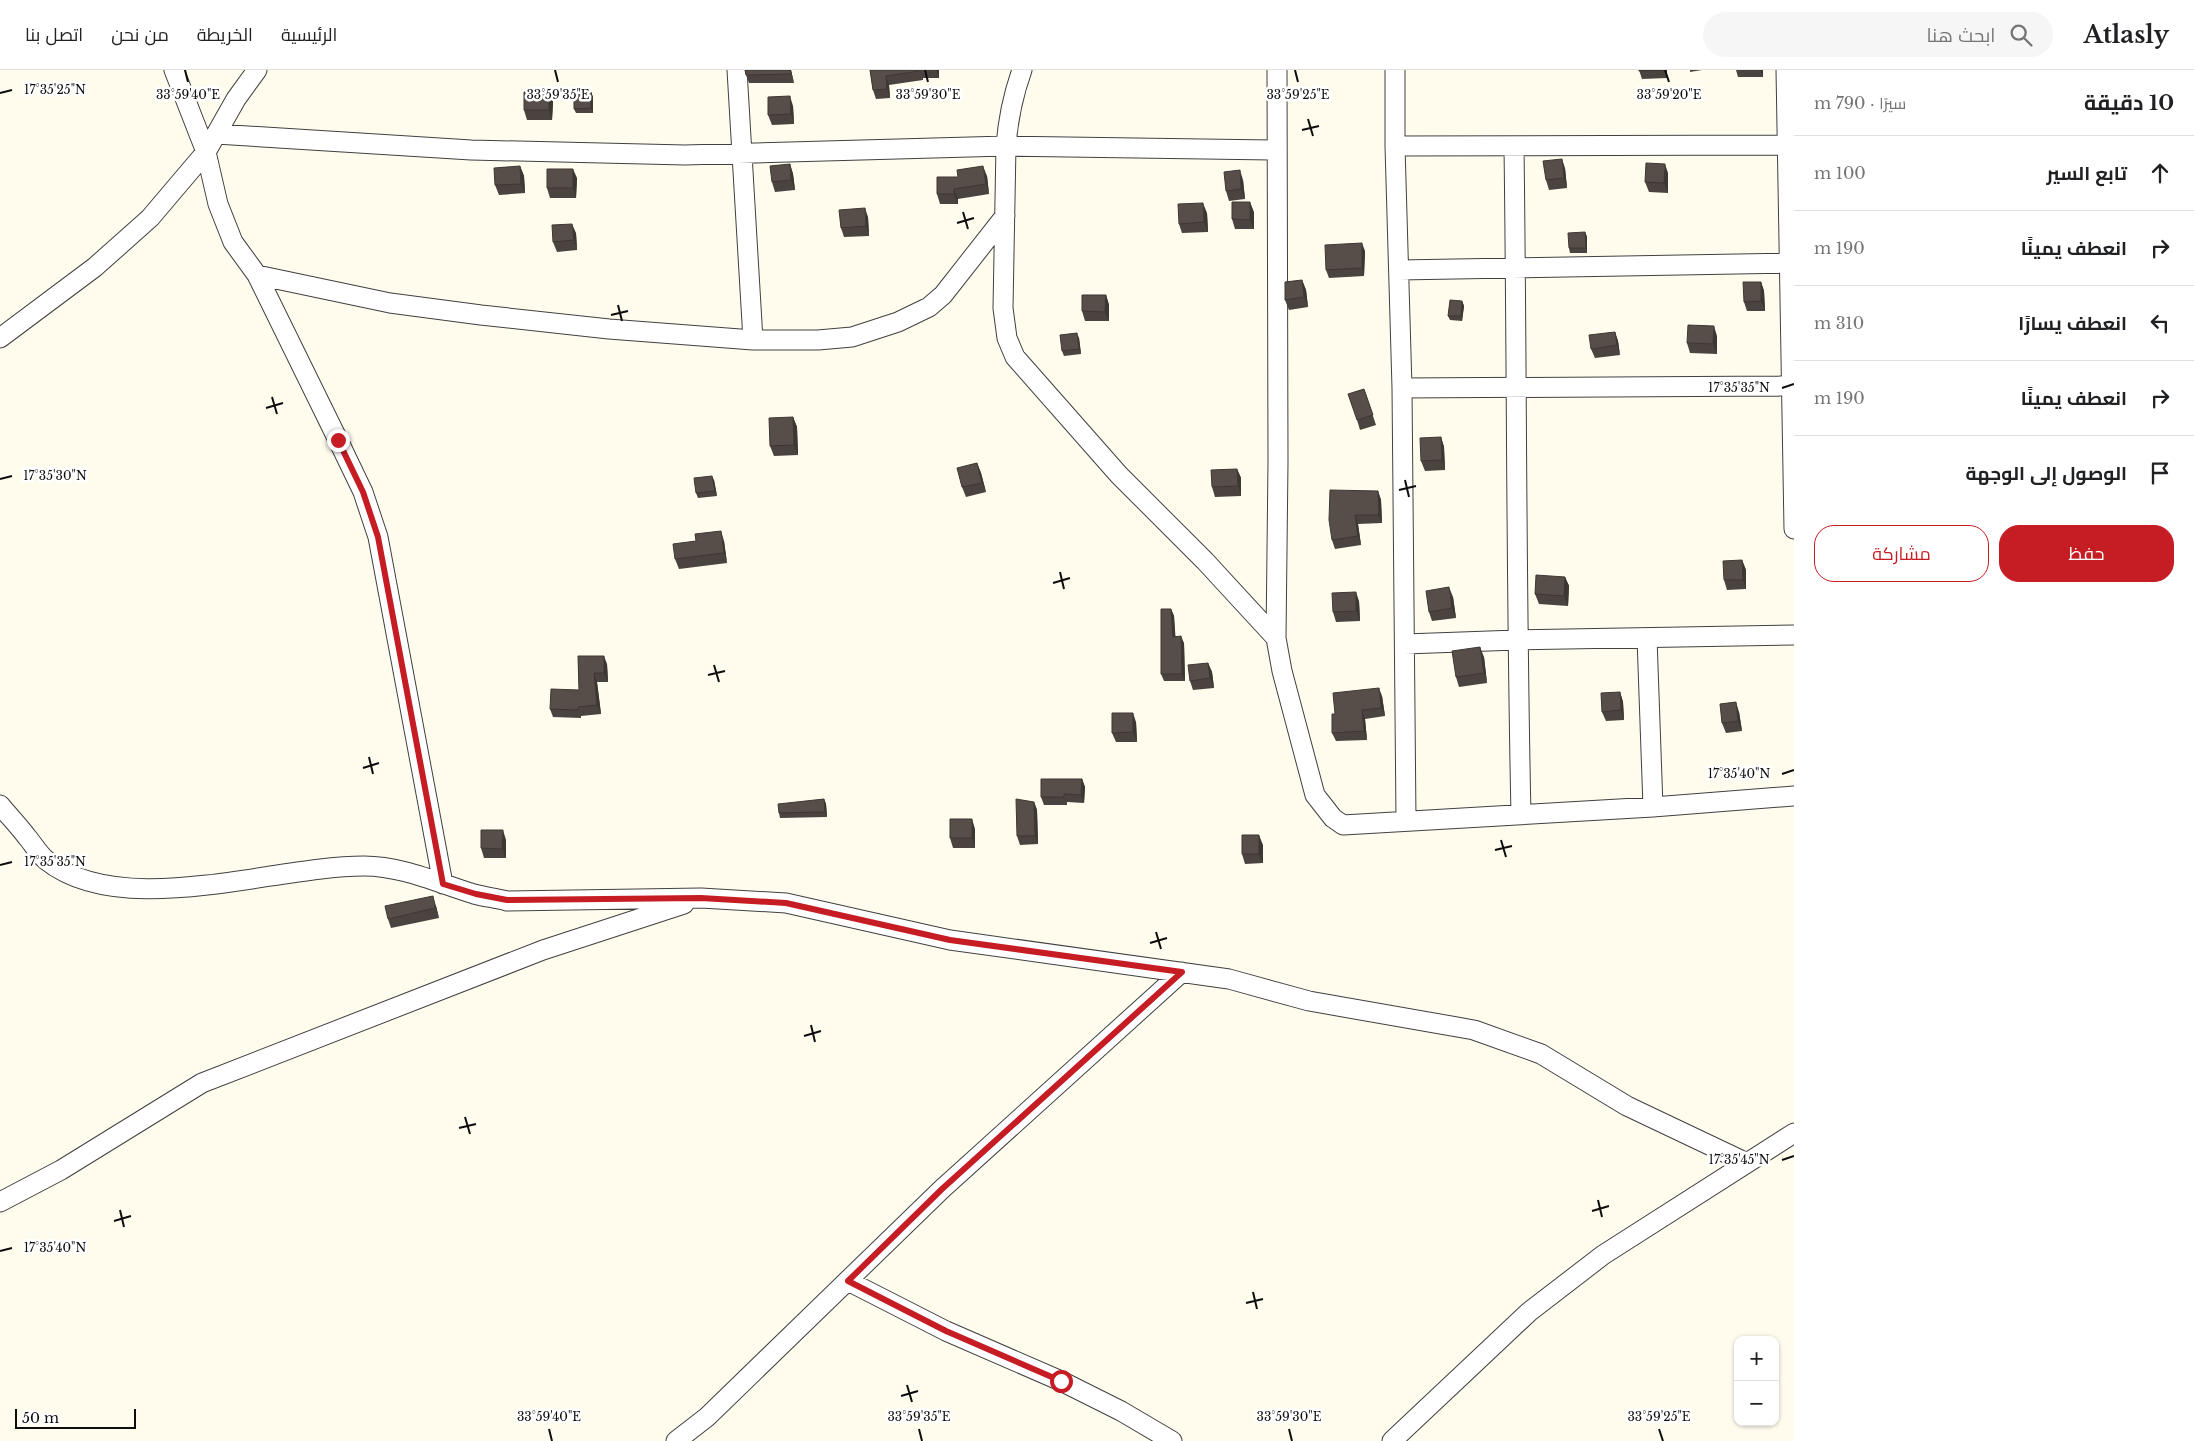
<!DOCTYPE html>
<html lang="ar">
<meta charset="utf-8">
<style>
:root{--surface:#fff;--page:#f6f6f6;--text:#202124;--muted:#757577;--line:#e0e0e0;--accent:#c61d25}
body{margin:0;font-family:"Libre Baskerville",Cairo,serif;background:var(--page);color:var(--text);direction:rtl}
.controls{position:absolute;right:15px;bottom:15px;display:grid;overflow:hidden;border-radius:10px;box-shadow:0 1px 4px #0004}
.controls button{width:45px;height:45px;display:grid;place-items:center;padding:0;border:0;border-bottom:1px solid var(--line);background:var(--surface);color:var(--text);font:25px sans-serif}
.scale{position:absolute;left:15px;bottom:12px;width:121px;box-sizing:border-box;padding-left:5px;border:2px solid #0d0d0d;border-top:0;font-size:14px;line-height:18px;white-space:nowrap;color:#0d0d0d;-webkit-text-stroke:4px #fff;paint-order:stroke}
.stop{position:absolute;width:15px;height:15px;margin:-11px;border:4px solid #c61d25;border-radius:50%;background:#fff}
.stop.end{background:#c61d25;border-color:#fff;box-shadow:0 1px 5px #0008}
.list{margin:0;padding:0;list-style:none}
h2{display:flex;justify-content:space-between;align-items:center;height:65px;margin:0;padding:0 20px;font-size:21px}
h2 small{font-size:16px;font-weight:400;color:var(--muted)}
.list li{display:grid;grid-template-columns:32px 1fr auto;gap:15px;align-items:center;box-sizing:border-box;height:75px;padding:0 20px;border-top:1px solid var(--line)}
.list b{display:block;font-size:19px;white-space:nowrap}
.list em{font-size:16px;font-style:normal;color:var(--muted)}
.actions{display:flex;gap:10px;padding:15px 20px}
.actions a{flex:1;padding:11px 0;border:1px solid var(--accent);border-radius:20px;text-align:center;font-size:18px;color:var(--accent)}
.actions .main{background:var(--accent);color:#fff}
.icon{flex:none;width:28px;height:28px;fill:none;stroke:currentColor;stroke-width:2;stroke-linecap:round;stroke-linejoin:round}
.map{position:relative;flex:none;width:1794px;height:1371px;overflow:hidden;direction:ltr}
header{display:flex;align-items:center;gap:30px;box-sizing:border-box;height:70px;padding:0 25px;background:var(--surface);border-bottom:1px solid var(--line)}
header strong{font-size:24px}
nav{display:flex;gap:28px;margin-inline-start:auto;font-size:18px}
.search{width:350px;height:45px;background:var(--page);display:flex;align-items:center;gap:12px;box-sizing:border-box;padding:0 18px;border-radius:28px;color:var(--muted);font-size:19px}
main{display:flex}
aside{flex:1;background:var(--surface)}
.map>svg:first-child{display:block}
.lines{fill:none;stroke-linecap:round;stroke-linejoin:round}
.street-casing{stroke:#404040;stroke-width:21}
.street{stroke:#fff;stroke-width:19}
.wall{fill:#4b433f}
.shaded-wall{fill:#3d3733}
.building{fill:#574e49;stroke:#3d3733}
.route{stroke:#c61d25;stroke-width:6}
.ticks{fill:none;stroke:#0d0d0d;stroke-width:2}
.ticks-label{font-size:12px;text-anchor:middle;fill:#0d0d0d;stroke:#fff;stroke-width:5;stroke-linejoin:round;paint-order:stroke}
</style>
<header>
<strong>Atlasly</strong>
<div class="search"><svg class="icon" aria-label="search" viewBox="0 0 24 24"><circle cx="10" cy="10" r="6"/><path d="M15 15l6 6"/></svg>ابحث هنا</div>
<nav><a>الرئيسية</a><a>الخريطة</a><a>من نحن</a><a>اتصل بنا</a></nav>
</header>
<main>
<aside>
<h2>10 دقيقة<small>سيرًا · 790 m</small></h2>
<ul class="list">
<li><svg class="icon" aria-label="ahead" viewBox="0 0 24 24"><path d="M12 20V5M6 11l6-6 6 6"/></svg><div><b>تابع السير</b></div><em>100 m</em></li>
<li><svg class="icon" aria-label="right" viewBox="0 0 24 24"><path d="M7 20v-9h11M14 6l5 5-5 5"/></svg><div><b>انعطف يمينًا</b></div><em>190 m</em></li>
<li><svg class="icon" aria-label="left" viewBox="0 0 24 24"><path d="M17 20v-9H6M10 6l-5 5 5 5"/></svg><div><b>انعطف يسارًا</b></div><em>310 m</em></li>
<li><svg class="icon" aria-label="right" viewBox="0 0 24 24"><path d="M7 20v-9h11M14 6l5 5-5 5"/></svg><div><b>انعطف يمينًا</b></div><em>190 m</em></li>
<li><svg class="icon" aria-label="arrive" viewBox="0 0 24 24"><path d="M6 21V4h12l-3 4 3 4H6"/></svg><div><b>الوصول إلى الوجهة</b></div></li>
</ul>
<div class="actions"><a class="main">حفظ</a><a>مشاركة</a></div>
</aside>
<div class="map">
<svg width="1794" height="1371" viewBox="0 0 1794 1371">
<rect width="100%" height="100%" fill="#fffcee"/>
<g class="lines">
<g class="street-casing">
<path id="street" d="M 174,0 L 206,82 L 218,134 L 233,172 L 257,205 L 338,370 L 363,422 L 378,467 L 443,814
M 737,0 L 753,270
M 1022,0 C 1013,25 1008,50 1006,76 L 1003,238 L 1007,268 L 1015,287 L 1119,405 L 1205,491 L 1276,568
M 1277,0 L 1278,392 L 1276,568 L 1282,601 L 1315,725 L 1333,748 L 1343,755 L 1653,737 L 1794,726
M 1395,0 L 1395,76 L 1402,318 L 1406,750
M 1786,0 L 1794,459
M 216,64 L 471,80 L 685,85 L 1006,76 L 1277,80
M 1395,76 L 1794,75
M 1514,77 C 1517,299 1516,522 1521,744
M 1399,200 L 1794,193
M 257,205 L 390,233 L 481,245 L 609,259 L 753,270 L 818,270 L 852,267 L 898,252 L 929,237 L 943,225 L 1005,146
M 0,268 L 95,197 L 150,148 L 206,82 L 236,29 L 257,0
M 1402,318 L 1794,316
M 1647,568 L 1653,737
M 1405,574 L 1517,570 L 1794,565
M 0,735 C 9,746 19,756 27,767 C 33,774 39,784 46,790 C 122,851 273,796 364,796 C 402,796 438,813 474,824 C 485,827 496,828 507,831 L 701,828 L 786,833 L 950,870 L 1229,909 L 1309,931 L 1474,960 L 1541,984 L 1627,1036 L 1747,1093
M 0,1132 L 61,1100 L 202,1013 L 543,880 L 684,834
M 848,1211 L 946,1261 L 1061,1311 L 1121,1341 L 1172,1371
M 676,1371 L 707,1347 L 942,1119 L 1182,902
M 1392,1371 L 1529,1242 L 1603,1185 L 1794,1063"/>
</g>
<use href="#street" class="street"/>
</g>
<path class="wall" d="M 745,0 L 791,0 L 794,13 L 749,13 L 746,5 Z
M 870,0 L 939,0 L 939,8 L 923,8 L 923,10 L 889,15 L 890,28 L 876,29 L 873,20 Z
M 1639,0 L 1667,0 L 1667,8 L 1642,9 Z
M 1690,0 L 1702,0 L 1690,2 Z
M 1736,0 L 1763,0 L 1763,7 L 1738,7 Z
M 591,22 L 593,27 L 593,43 L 576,43 L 574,39 Z
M 549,23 L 553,32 L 552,50 L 527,50 L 524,40 Z
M 793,36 L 794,54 L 772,55 L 768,45 Z
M 790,94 L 793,104 L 795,120 L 775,122 L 772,112 Z
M 520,96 L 524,106 L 525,123 L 499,125 L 495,115 Z
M 1565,98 L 1567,118 L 1549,120 L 1546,110 Z
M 1668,103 L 1668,123 L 1649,122 L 1645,112 Z
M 987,106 L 989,124 L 958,129 L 958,134 L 940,134 L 937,124 L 958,107 Z
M 577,108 L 576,128 L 550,128 L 547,118 Z
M 1243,110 L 1245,129 L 1229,131 L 1226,121 Z
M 1254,142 L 1254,159 L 1235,159 L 1232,149 Z
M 1207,143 L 1208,162 L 1182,163 L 1179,154 Z
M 868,147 L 869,166 L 844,167 L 841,158 Z
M 1585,162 L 1587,167 L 1587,183 L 1570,183 L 1569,178 Z
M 576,163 L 577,180 L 557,182 L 553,172 Z
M 1365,181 L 1364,206 L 1329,208 L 1326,200 Z
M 1302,210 L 1306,220 L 1308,237 L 1289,240 L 1285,230 Z
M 1761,212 L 1764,221 L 1765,241 L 1747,241 L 1744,232 Z
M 1106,225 L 1109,235 L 1109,251 L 1085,251 L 1082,241 Z
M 1462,231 L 1464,236 L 1462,251 L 1450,250 L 1448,246 Z
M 1615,262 L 1618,271 L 1620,285 L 1595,288 L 1591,279 Z
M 1717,266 L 1717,284 L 1690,283 L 1687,273 Z
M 1079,268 L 1081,284 L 1064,286 L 1062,281 Z
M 1364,319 L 1376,355 L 1360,360 L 1357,350 Z
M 793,347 L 797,357 L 798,385 L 774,386 L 770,376 Z
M 1441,367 L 1444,377 L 1445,400 L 1425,401 L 1421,391 Z
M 977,393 L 981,403 L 986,422 L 966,427 L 962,417 Z
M 1237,399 L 1241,408 L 1241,426 L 1215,427 L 1212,417 Z
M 714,410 L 717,426 L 698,428 L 696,423 Z
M 1378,421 L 1381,430 L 1382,453 L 1358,454 L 1361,475 L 1335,479 L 1332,470 Z
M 724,471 L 727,493 L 679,499 L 675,489 Z
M 1742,490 L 1746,500 L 1746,519 L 1727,520 L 1724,510 Z
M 1565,507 L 1569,516 L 1568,536 L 1539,534 L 1535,524 Z
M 1453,527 L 1456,548 L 1432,551 L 1429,542 Z
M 1359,531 L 1360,551 L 1336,552 L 1333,542 Z
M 1171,539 L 1174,546 L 1175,566 L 1184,573 L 1185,611 L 1164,611 L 1161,604 Z
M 578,586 L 607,594 L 608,612 L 597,612 L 601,644 L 581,646 L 581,648 L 553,647 L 550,639 L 579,620 Z
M 1484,587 L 1487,613 L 1459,617 L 1456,607 Z
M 1208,593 L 1212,602 L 1214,618 L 1193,620 L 1190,611 Z
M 1620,622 L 1623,632 L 1624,650 L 1606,651 L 1602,642 Z
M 1382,626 L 1385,646 L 1365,649 L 1367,670 L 1336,671 L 1332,663 L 1335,644 Z
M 1739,642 L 1742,661 L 1726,663 L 1722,653 Z
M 1136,652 L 1137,672 L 1116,672 L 1112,663 Z
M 1082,709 L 1085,717 L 1084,733 L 1067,732 L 1067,735 L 1044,735 L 1041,727 Z
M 824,729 L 826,734 L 827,747 L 780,748 L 779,743 Z
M 1034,732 L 1037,740 L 1038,774 L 1020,775 L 1017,766 Z
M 975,759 L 975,778 L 953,778 L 950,768 Z
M 506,770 L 506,788 L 484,788 L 481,778 Z
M 1263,775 L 1263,793 L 1245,794 L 1242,784 Z
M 436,836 L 439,848 L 391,858 L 388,849 Z"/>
<path class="shaded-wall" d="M 790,0 L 791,0 L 794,13 L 791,4 Z
M 936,0 L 939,0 L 939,8 Z
M 1664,0 L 1667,0 L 1667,8 Z
M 1760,0 L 1763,0 L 1763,7 Z
M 886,6 L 889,15 L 890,28 L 887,19 Z
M 591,22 L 593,27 L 593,43 L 591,38 Z
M 549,23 L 553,32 L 552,50 L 549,40 Z
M 790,26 L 793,36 L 794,54 L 791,44 Z
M 1562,89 L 1565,98 L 1567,118 L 1564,108 Z
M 790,94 L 793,104 L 795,120 L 791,110 Z
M 1665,94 L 1668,103 L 1668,123 L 1664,113 Z
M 520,96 L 524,106 L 525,123 L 521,114 Z
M 983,96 L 987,106 L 989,124 L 986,114 Z
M 573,99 L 577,108 L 576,128 L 573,118 Z
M 1240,100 L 1243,110 L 1245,129 L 1241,119 Z
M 954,119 L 958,129 L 958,134 L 954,124 Z
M 1250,132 L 1254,142 L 1254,159 L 1250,150 Z
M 1203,133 L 1207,143 L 1208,162 L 1204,152 Z
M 865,138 L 868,147 L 869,166 L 866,156 Z
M 572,154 L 576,163 L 577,180 L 574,170 Z
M 1585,162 L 1587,167 L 1587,183 L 1586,178 Z
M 1362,173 L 1365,181 L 1364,206 L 1362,198 Z
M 1302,210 L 1306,220 L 1308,237 L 1304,227 Z
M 1761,212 L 1764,221 L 1765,241 L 1761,231 Z
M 1106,225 L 1109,235 L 1109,251 L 1105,242 Z
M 1462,231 L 1464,236 L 1462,251 L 1461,246 Z
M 1714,256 L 1717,266 L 1717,284 L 1713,274 Z
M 1615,262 L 1618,271 L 1620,285 L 1617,275 Z
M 1077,263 L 1079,268 L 1081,284 L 1079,279 Z
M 793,347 L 797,357 L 798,385 L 794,375 Z
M 1441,367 L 1444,377 L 1445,400 L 1442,390 Z
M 977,393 L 981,403 L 986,422 L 982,413 Z
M 1237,399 L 1241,408 L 1241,426 L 1238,416 Z
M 712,406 L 714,410 L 717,426 L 715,421 Z
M 1378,421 L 1381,430 L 1382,453 L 1379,445 Z
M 1355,445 L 1358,454 L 1361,475 L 1358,466 Z
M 721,461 L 724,471 L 727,493 L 724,483 Z
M 1742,490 L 1746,500 L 1746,519 L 1743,510 Z
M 1565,507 L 1569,516 L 1568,536 L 1564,526 Z
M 1449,517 L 1453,527 L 1456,548 L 1452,538 Z
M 1356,522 L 1359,531 L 1360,551 L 1356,541 Z
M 1171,539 L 1174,546 L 1176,574 L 1173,567 Z
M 1181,566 L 1184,573 L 1185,611 L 1182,604 Z
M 1480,577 L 1484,587 L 1487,613 L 1484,603 Z
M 604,586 L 607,594 L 608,612 L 604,603 Z
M 1208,593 L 1212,602 L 1214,618 L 1210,608 Z
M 594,603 L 597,612 L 601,644 L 597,635 Z
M 1379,618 L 1382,626 L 1385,646 L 1381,638 Z
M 1620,622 L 1623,632 L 1624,650 L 1621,640 Z
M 1736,632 L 1739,642 L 1742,661 L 1738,651 Z
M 1362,640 L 1365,649 L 1367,670 L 1364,661 Z
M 1133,643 L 1136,652 L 1137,672 L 1133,662 Z
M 1082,709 L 1085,717 L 1084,733 L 1081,725 Z
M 824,729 L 826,734 L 827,747 L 825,742 Z
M 1034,732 L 1037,740 L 1038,774 L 1035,766 Z
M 972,749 L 975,759 L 975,778 L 972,768 Z
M 503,760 L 506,770 L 506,788 L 502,779 Z
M 1259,765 L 1263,775 L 1263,793 L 1259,784 Z
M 433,826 L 436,836 L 439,848 L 435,838 Z"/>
<path class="building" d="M 745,0 L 790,0 L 791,4 L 746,5 Z
M 870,0 L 919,0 L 919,1 L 886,6 L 887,19 L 873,20 Z
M 1639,0 L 1664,0 L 1639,1 Z
M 524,22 L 549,23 L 549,40 L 524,40 Z
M 591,22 L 591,38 L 574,39 L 574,23 Z
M 790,26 L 791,44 L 768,45 L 768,27 Z
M 1562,89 L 1564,108 L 1546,110 L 1543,91 Z
M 1646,93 L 1665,94 L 1664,113 L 1645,112 Z
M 790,94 L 791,110 L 772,112 L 770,96 Z
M 520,96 L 521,114 L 495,115 L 494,98 Z
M 983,96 L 986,114 L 954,119 L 954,124 L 937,124 L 937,107 L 958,107 L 957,100 Z
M 547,99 L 573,99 L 573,118 L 547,118 Z
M 1240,100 L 1241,119 L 1226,121 L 1224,102 Z
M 1232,132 L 1250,132 L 1250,150 L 1232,149 Z
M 1203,133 L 1204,152 L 1179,154 L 1178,134 Z
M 865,138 L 866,156 L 841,158 L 839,140 Z
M 572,154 L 574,170 L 553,172 L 552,155 Z
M 1585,162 L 1586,178 L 1569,178 L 1568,163 Z
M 1362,173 L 1362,198 L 1326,200 L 1325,175 Z
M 1302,210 L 1304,227 L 1285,230 L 1285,212 Z
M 1743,212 L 1761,212 L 1761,231 L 1744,232 Z
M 1082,225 L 1106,225 L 1105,242 L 1082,241 Z
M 1450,230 L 1462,231 L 1461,246 L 1448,246 Z
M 1688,255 L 1714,256 L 1713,274 L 1687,273 Z
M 1615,262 L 1617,275 L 1591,279 L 1589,265 Z
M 1077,263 L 1079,279 L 1062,281 L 1060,265 Z
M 1364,319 L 1373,345 L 1357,350 L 1348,324 Z
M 793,347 L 794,375 L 770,376 L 769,348 Z
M 1441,367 L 1442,390 L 1421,391 L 1420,368 Z
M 977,393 L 982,413 L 962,417 L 957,398 Z
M 1237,399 L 1238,416 L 1212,417 L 1211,400 Z
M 712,406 L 715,421 L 696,423 L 694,408 Z
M 1330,420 L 1378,421 L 1379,445 L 1355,445 L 1358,466 L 1332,470 L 1329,450 Z
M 721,461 L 724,483 L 675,489 L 673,474 L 696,471 L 695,464 Z
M 1742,490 L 1743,510 L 1724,510 L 1723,491 Z
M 1536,505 L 1565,507 L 1564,526 L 1535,524 Z
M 1449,517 L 1452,538 L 1429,542 L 1426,521 Z
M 1356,522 L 1356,541 L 1333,542 L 1332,523 Z
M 1161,539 L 1171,539 L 1173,567 L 1181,566 L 1182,604 L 1161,604 Z
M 1480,577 L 1484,603 L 1456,607 L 1452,581 Z
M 578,586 L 604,586 L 604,603 L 594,603 L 597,635 L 578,637 L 578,640 L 550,639 L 551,619 L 579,620 Z
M 1208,593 L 1210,608 L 1190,611 L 1188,595 Z
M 1379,618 L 1381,638 L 1362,640 L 1364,661 L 1332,663 L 1332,644 L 1335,644 L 1333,623 Z
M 1620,622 L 1621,640 L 1602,642 L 1601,623 Z
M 1736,632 L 1738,651 L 1722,653 L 1720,634 Z
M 1112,643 L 1133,643 L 1133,662 L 1112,663 Z
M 1041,709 L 1082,709 L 1081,725 L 1064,724 L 1064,727 L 1041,727 Z
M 824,729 L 825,742 L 779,743 L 778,734 Z
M 1016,729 L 1034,732 L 1035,766 L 1017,766 Z
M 950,749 L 972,749 L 972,768 L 950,768 Z
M 481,760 L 503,760 L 502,779 L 481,778 Z
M 1242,765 L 1259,765 L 1259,784 L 1242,784 Z
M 433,826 L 435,838 L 388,849 L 385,836 Z"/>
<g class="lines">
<path class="route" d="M 338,370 L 363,422 L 378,467 L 443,814 L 476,824 L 507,830 L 701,828 L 786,833 L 950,870 L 1182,902 L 942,1119 L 848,1211 L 946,1261 L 1061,1311"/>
</g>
<path class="ticks" d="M 185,0 L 188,12M 555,0 L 558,12M 925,0 L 928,12M 1295,0 L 1298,12M 1665,0 L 1669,12M 0,23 L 12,20M 1308,49 L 1313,66M 1302,60 L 1319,56M 963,142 L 968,159M 957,153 L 974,148M 618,235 L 622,251M 611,245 L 628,241M 1782,318 L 1794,314M 272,327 L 277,344M 266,338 L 283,333M 0,409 L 12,406M 1405,410 L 1409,427M 1399,420 L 1416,416M 1060,502 L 1064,519M 1053,513 L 1070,508M 714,595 L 719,612M 708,605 L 725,601M 369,687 L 373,704M 363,698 L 379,693M 1782,704 L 1794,700M 1501,770 L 1506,787M 1495,780 L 1512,776M 0,795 L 12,792M 1156,862 L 1161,879M 1150,873 L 1167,868M 811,955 L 815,972M 804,966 L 821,961M 465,1047 L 470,1064M 459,1058 L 476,1054M 1782,1090 L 1794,1086M 1598,1130 L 1602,1147M 120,1140 L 124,1157M 1592,1141 L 1609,1136M 114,1151 L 131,1146M 0,1181 L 12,1178M 1253,1222 L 1257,1239M 1246,1233 L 1263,1229M 907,1315 L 912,1332M 901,1326 L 918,1321M 549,1359 L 552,1371M 919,1359 L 922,1371M 1289,1359 L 1292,1371M 1659,1359 L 1663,1371"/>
<g class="ticks-label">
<text x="55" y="24">17°35'25"N</text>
<text x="188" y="29">33°59'40"E</text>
<text x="558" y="29">33°59'35"E</text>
<text x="928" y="29">33°59'30"E</text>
<text x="1298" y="29">33°59'25"E</text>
<text x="1669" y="29">33°59'20"E</text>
<text x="1739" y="322">17°35'35"N</text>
<text x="55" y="410">17°35'30"N</text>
<text x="1739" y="708">17°35'40"N</text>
<text x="55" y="796">17°35'35"N</text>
<text x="1739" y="1094">17°35'45"N</text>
<text x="55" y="1182">17°35'40"N</text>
<text x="549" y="1351">33°59'40"E</text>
<text x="919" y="1351">33°59'35"E</text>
<text x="1289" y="1351">33°59'30"E</text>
<text x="1659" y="1351">33°59'25"E</text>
</g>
</svg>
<div class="controls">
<button>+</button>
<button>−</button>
</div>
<div class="scale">50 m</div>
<div class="stop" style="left:1061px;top:1311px"></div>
<div class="stop end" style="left:338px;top:370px"></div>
</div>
</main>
